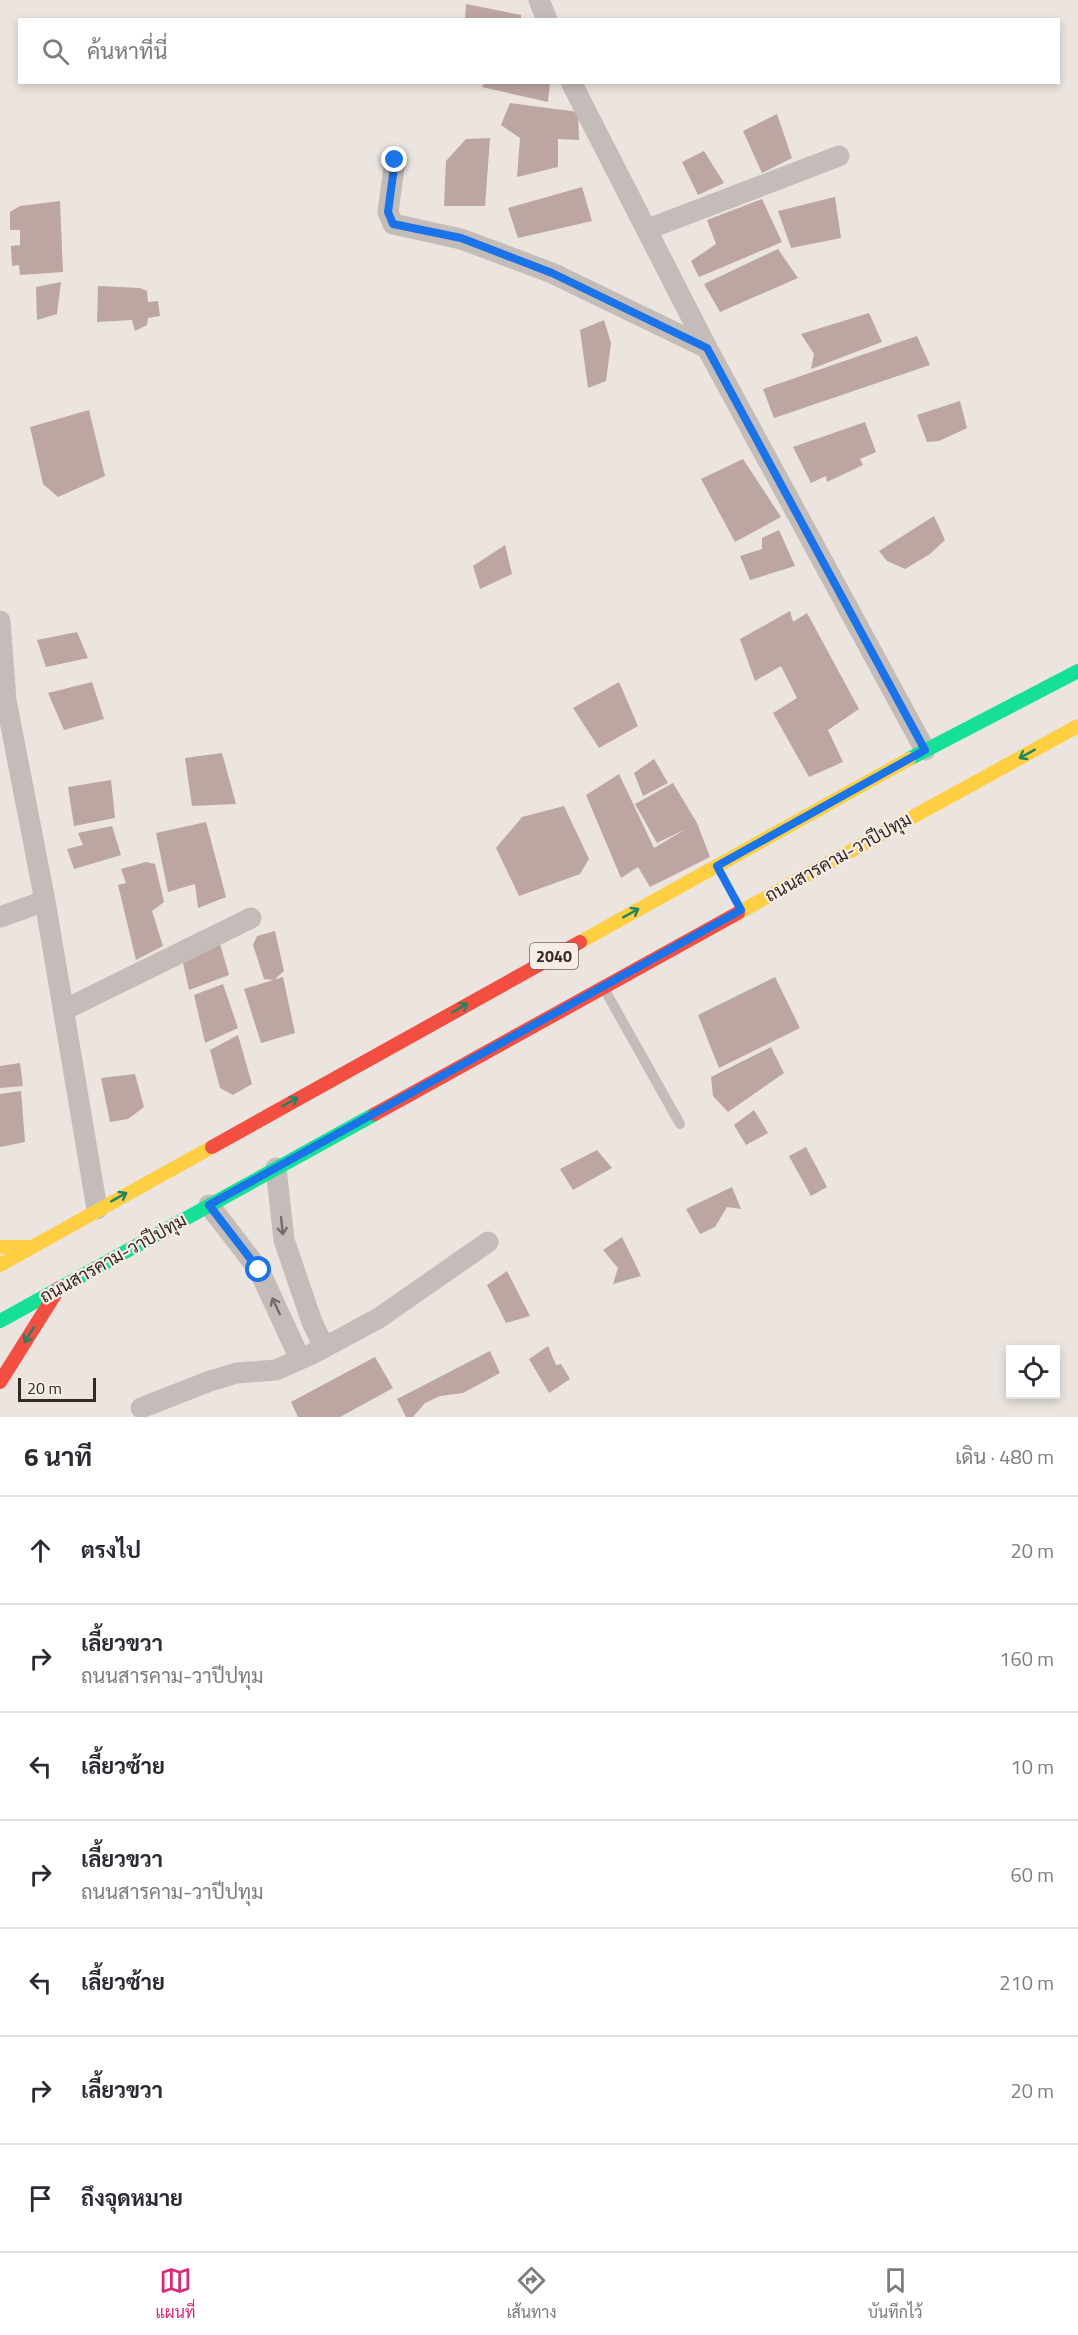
<!DOCTYPE html>
<html lang="th">
<meta charset="utf-8">
<style>
:root{--surface:#fff;--page:#f2f2f3;--text:#2b2b33;--muted:#7c7c81;--line:#e1e1e2;--accent:#db2777}
body{margin:0;font-family:"Titillium Web",Sarabun,sans-serif;background:var(--page);color:var(--text)}
.controls{position:absolute;right:18px;bottom:18px;display:grid;overflow:hidden;border-radius:0px;box-shadow:0 3px 9px #0003}
.controls button{width:54px;height:54px;display:grid;place-items:center;padding:0;border:0;border-bottom:2px solid var(--line);background:var(--surface);color:var(--text);font:30px sans-serif}
.scale{position:absolute;left:18px;bottom:15px;width:78px;box-sizing:border-box;padding-left:6px;border:3px solid #342927;border-top:0;font-size:16px;line-height:21px;white-space:nowrap;color:#342927;-webkit-text-stroke:4px #f8ede6;paint-order:stroke}
.stop{position:absolute;width:18px;height:18px;margin:-14px;border:4px solid #1a73e8;border-radius:50%;background:#fff}
.stop.end{background:#1a73e8;border-color:#fff;box-shadow:0 2px 6px #0008}
.list{margin:0;padding:0;list-style:none}
h2{display:flex;justify-content:space-between;align-items:center;height:78px;margin:0;padding:0 24px;font-size:26px}
h2 small{font-size:20px;font-weight:400;color:var(--muted)}
.list li{display:grid;grid-template-columns:39px 1fr auto;gap:18px;align-items:center;box-sizing:border-box;height:108px;padding:0 24px;border-top:2px solid var(--line)}
.list b{display:block;font-size:22px;white-space:nowrap}
.list p{margin:0;font-size:20px;white-space:nowrap;color:var(--muted)}
.list em{font-size:20px;font-style:normal;color:var(--muted)}
.icon{flex:none;width:33px;height:33px;fill:none;stroke:currentColor;stroke-width:2;stroke-linecap:round;stroke-linejoin:round}
.map{position:relative;flex:none;width:1078px;height:1417px;overflow:hidden}
.search{position:absolute;background:var(--surface);box-shadow:0 3px 9px #0003;left:18px;right:18px;top:18px;height:66px;display:flex;align-items:center;gap:15px;box-sizing:border-box;padding:0 21px;border-radius:0px;color:var(--muted);font-size:22px}
.sheet{height:834px;background:var(--surface)}
nav{display:flex;justify-content:space-around;align-items:center;box-sizing:border-box;height:84px;border-top:2px solid var(--line);background:var(--surface);font-size:16px;color:var(--muted)}
nav a{display:grid;justify-items:center;gap:3px}
nav .on{color:var(--accent)}
.map>svg:first-child{display:block}
.building{fill:#bda6a2}
.lines{fill:none;stroke-linecap:round;stroke-linejoin:round}
.lane{stroke:#c4bcb8;stroke-width:10}
.street{stroke:#c4bcb8;stroke-width:21}
.fast{stroke:#16e098;stroke-width:14}
.slow{stroke:#ffcf43;stroke-width:14}
.jam{stroke:#f24e42;stroke-width:14}
.oneway{stroke:#258460}
.oneway2{stroke:#756b68}
.route{stroke:#1a73e8;stroke-width:8}
.labels{text-anchor:middle;dominant-baseline:central;stroke-width:4.5;stroke-linejoin:round;paint-order:stroke}
.shield{fill:#f8ede6;stroke:#6f6460;stroke-width:1.5}
.shield-label{font-size:16px;font-weight:bold;fill:#342927}
.street-label{font-size:18px;fill:#342927;stroke:#f8ede6}
</style>
<div class="map">
<svg width="1078" height="1417" viewBox="0 0 1078 1417">
<rect width="100%" height="100%" fill="#ebe4df"/>
<path class="building" d="M 466,4 L 521,15 L 521,20 L 465,20 Z
M 485,82 L 550,82 L 548,102 L 482,87 Z
M 510,103 L 578,112 L 579,140 L 558,139 L 558,167 L 517,177 L 520,138 L 501,125 Z
M 777,114 L 792,158 L 762,173 L 743,131 Z
M 490,138 L 485,206 L 444,206 L 446,161 L 466,139 Z
M 704,151 L 724,183 L 698,195 L 682,162 Z
M 582,187 L 592,221 L 518,238 L 508,208 Z
M 835,197 L 841,238 L 791,248 L 778,211 Z
M 762,199 L 782,242 L 699,277 L 691,261 L 716,244 L 707,220 Z
M 60,201 L 63,272 L 20,275 L 19,265 L 12,266 L 11,246 L 20,245 L 20,230 L 10,230 L 10,212 L 20,206 Z
M 778,249 L 798,278 L 720,312 L 704,284 Z
M 61,282 L 57,314 L 37,320 L 36,287 Z
M 98,286 L 140,288 L 147,291 L 148,302 L 158,301 L 160,316 L 148,318 L 147,325 L 135,331 L 132,320 L 97,322 Z
M 869,313 L 882,342 L 811,369 L 814,354 L 801,334 Z
M 604,320 L 611,343 L 606,381 L 588,388 L 580,330 Z
M 917,336 L 930,365 L 774,418 L 763,389 Z
M 960,401 L 967,428 L 939,441 L 927,442 L 917,415 Z
M 89,410 L 105,476 L 58,497 L 43,484 L 30,427 Z
M 865,422 L 876,452 L 860,459 L 863,465 L 827,482 L 826,476 L 811,483 L 793,447 Z
M 743,459 L 781,517 L 735,542 L 701,479 Z
M 934,516 L 945,540 L 930,554 L 905,569 L 887,561 L 879,551 Z
M 779,530 L 795,566 L 750,580 L 740,556 L 762,549 L 762,538 Z
M 505,545 L 512,574 L 480,589 L 473,566 Z
M 790,611 L 793,622 L 807,613 L 859,709 L 828,730 L 843,762 L 809,777 L 773,713 L 797,698 L 781,666 L 755,681 L 740,639 Z
M 77,632 L 88,658 L 46,667 L 37,640 Z
M 92,682 L 104,719 L 64,730 L 48,693 Z
M 619,682 L 638,726 L 599,748 L 573,708 Z
M 222,753 L 236,804 L 192,806 L 185,758 Z
M 654,759 L 668,783 L 643,796 L 634,773 Z
M 619,774 L 654,848 L 686,829 L 657,843 L 635,804 L 673,783 L 697,823 L 710,857 L 650,887 L 638,867 L 621,878 L 586,795 Z
M 111,780 L 115,818 L 74,826 L 68,787 Z
M 564,806 L 589,859 L 580,874 L 519,896 L 496,848 L 522,817 Z
M 206,822 L 226,897 L 198,908 L 195,884 L 168,892 L 156,833 Z
M 112,826 L 121,855 L 74,869 L 67,849 L 83,845 L 78,833 Z
M 146,862 L 155,864 L 164,902 L 152,911 L 163,946 L 136,960 L 118,885 L 126,883 L 121,869 Z
M 275,931 L 284,971 L 274,980 L 264,979 L 253,945 L 257,936 Z
M 220,944 L 229,975 L 189,990 L 183,963 Z
M 283,977 L 295,1033 L 261,1043 L 244,989 Z
M 775,977 L 800,1028 L 719,1068 L 698,1015 Z
M 223,984 L 238,1028 L 205,1043 L 194,995 Z
M 238,1035 L 252,1084 L 233,1095 L 220,1088 L 210,1050 Z
M 771,1047 L 784,1073 L 728,1112 L 713,1096 L 711,1077 Z
M 20,1063 L 23,1086 L 0,1088 L 0,1066 Z
M 135,1074 L 144,1107 L 128,1119 L 110,1122 L 101,1078 Z
M 21,1091 L 25,1142 L 0,1147 L 0,1094 Z
M 754,1110 L 768,1133 L 746,1145 L 734,1125 Z
M 806,1147 L 827,1187 L 811,1196 L 789,1156 Z
M 597,1150 L 612,1168 L 573,1190 L 560,1169 Z
M 732,1187 L 741,1209 L 727,1207 L 715,1227 L 700,1234 L 686,1209 Z
M 622,1237 L 641,1276 L 613,1284 L 618,1268 L 603,1250 Z
M 507,1271 L 530,1316 L 506,1323 L 487,1285 Z
M 548,1346 L 556,1365 L 561,1364 L 570,1379 L 549,1393 L 529,1359 Z
M 490,1351 L 500,1373 L 463,1393 L 440,1396 L 425,1403 L 413,1417 L 406,1417 L 397,1399 Z
M 375,1357 L 393,1388 L 340,1417 L 298,1417 L 291,1402 Z"/>
<g class="lines">
<path class="lane" d="M 606,992 L 680,1124"/>
<path class="street" d="M 539,0 L 547,20
M 571,82 L 707,348 L 925,750
M 395,160 L 388,212 L 393,224 L 461,239 L 552,273 L 707,348
M 648,229 L 839,156
M 0,621 L 6,700 L 45,901 L 97,1209
M 0,917 L 45,901
M 64,1010 L 251,918
M 276,1168 L 284,1240 L 312,1322 L 324,1347
M 209,1205 L 259,1270 L 300,1359
M 141,1408 L 210,1381 L 237,1373 L 276,1370 L 312,1354 L 379,1318 L 488,1242"/>
<path class="fast" d="M 909,759 L 1078,671
M 0,1321 L 375,1114"/>
<path class="slow" d="M 738,913 L 1078,726
M 580,942 L 909,759
M 0,1247 L 32,1247
M 0,1265 L 212,1147"/>
<path class="jam" d="M 375,1114 L 738,913
M 212,1147 L 580,942
M 0,1382 L 59,1288"/>
</g>
<defs><path id="oneway-shaft" d="M-6 0H5M1.5-3L5.5 0L1.5 3" fill="none" stroke-width="1.6" stroke-linecap="round" stroke-linejoin="round" transform="scale(1.5)"/></defs>
<g class="oneway">
<use href="#oneway-shaft" transform="translate(1027 754) rotate(151)"/>
<use href="#oneway-shaft" transform="translate(631 913) rotate(-29)"/>
<use href="#oneway-shaft" transform="translate(460 1008) rotate(-29)"/>
<use href="#oneway-shaft" transform="translate(290 1102) rotate(-29)"/>
<use href="#oneway-shaft" transform="translate(119 1197) rotate(-29)"/>
<use href="#oneway-shaft" transform="translate(29 1335) rotate(122)"/>
</g>
<g class="oneway2">
<use href="#oneway-shaft" transform="translate(282 1226) rotate(84)"/>
<use href="#oneway-shaft" transform="translate(276 1306) rotate(-115)"/>
</g>
<g class="lines">
<path class="route" d="M 259,1270 L 209,1205 L 741,910 L 717,866 L 925,750 L 707,348 L 552,273 L 461,238 L 393,224 L 388,212 L 395,160"/>
</g>
<g class="labels">
<rect class="shield" x="530" y="943" width="48" height="26" rx="4.5"/>
<g class="shield-label">
<text x="554" y="956">2040</text>
</g>
<g class="street-label">
<text transform="translate(838 857) rotate(-29)">ถนนสารคาม-วาปีปทุม</text>
<text transform="translate(113 1258) rotate(-29)">ถนนสารคาม-วาปีปทุม</text>
</g>
</g>
</svg>
<div class="controls">
<button><svg class="icon" aria-label="locate" viewBox="0 0 24 24"><circle cx="12" cy="12" r="6"/><path d="M12 2v4M12 18v4M2 12h4M18 12h4"/></svg></button>
</div>
<div class="scale">20 m</div>
<div class="stop" style="left:259px;top:1270px"></div>
<div class="stop end" style="left:395px;top:160px"></div>
<div class="search"><svg class="icon" aria-label="search" viewBox="0 0 24 24"><circle cx="10" cy="10" r="6"/><path d="M15 15l6 6"/></svg>ค้นหาที่นี่</div>
</div>
<section class="sheet">
<h2>6 นาที<small>เดิน · 480 m</small></h2>
<ul class="list">
<li><svg class="icon" aria-label="ahead" viewBox="0 0 24 24"><path d="M12 20V5M6 11l6-6 6 6"/></svg><div><b>ตรงไป</b></div><em>20 m</em></li>
<li><svg class="icon" aria-label="right" viewBox="0 0 24 24"><path d="M7 20v-9h11M14 6l5 5-5 5"/></svg><div><b>เลี้ยวขวา</b><p>ถนนสารคาม-วาปีปทุม</p></div><em>160 m</em></li>
<li><svg class="icon" aria-label="left" viewBox="0 0 24 24"><path d="M17 20v-9H6M10 6l-5 5 5 5"/></svg><div><b>เลี้ยวซ้าย</b></div><em>10 m</em></li>
<li><svg class="icon" aria-label="right" viewBox="0 0 24 24"><path d="M7 20v-9h11M14 6l5 5-5 5"/></svg><div><b>เลี้ยวขวา</b><p>ถนนสารคาม-วาปีปทุม</p></div><em>60 m</em></li>
<li><svg class="icon" aria-label="left" viewBox="0 0 24 24"><path d="M17 20v-9H6M10 6l-5 5 5 5"/></svg><div><b>เลี้ยวซ้าย</b></div><em>210 m</em></li>
<li><svg class="icon" aria-label="right" viewBox="0 0 24 24"><path d="M7 20v-9h11M14 6l5 5-5 5"/></svg><div><b>เลี้ยวขวา</b></div><em>20 m</em></li>
<li><svg class="icon" aria-label="arrive" viewBox="0 0 24 24"><path d="M6 21V4h12l-3 4 3 4H6"/></svg><div><b>ถึงจุดหมาย</b></div></li>
</ul>
</section>
<nav>
<a class="on"><svg class="icon" aria-label="map" viewBox="0 0 24 24"><path d="M3 6l6-2 6 2 6-2v14l-6 2-6-2-6 2zM9 4v14M15 6v14"/></svg>แผนที่</a>
<a><svg class="icon" aria-label="directions" viewBox="0 0 24 24"><path d="M12 3l9 9-9 9-9-9zM9 14v-3h6M13 9l2 2-2 2"/></svg>เส้นทาง</a>
<a><svg class="icon" aria-label="saved" viewBox="0 0 24 24"><path d="M7 4h10v16l-5-4-5 4z"/></svg>บันทึกไว้</a>
</nav>
